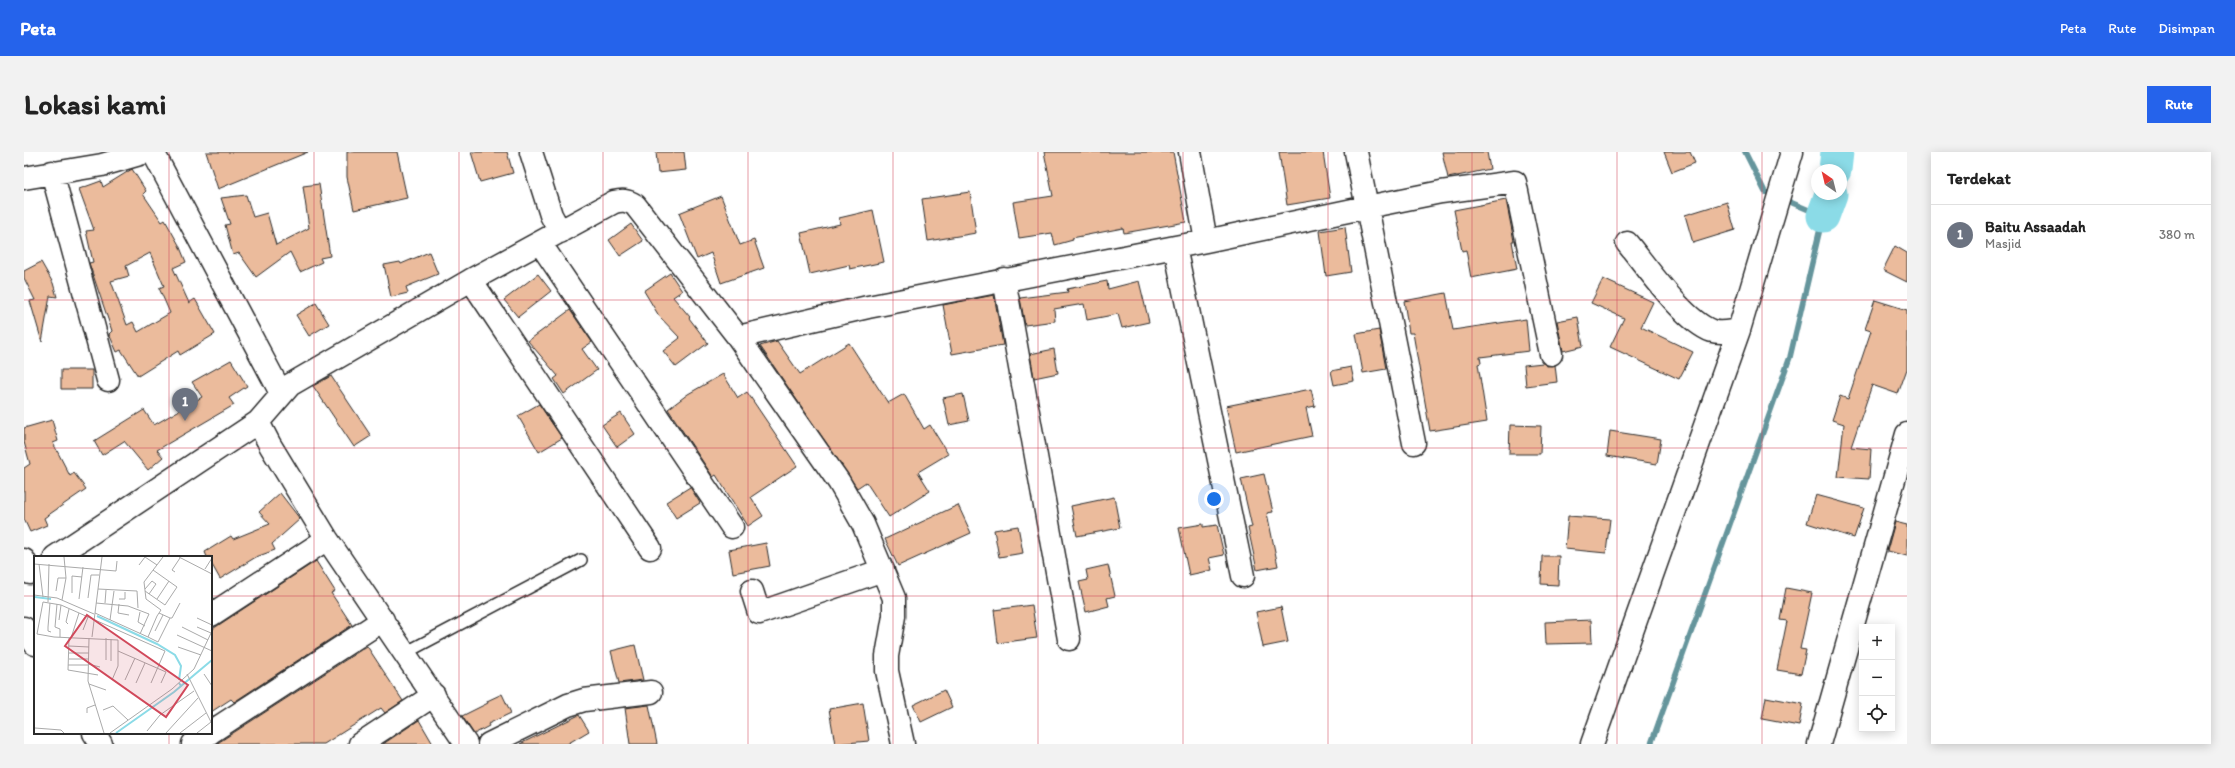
<!DOCTYPE html>
<html lang="id">
<meta charset="utf-8">
<style>
:root{--surface:#fff;--page:#f2f2f2;--text:#222;--muted:#767676;--line:#e0e0e0;--accent:#2563eb}
body{margin:0;font-family:Itim,sans-serif;background:var(--page);color:var(--text)}
.controls{position:absolute;right:12px;bottom:12px;display:grid;overflow:hidden;border-radius:0px;box-shadow:0 2px 10px #0003}
.controls button{width:36px;height:36px;display:grid;place-items:center;padding:0;border:0;border-bottom:1px solid var(--line);background:var(--surface);color:var(--text);font:20px sans-serif}
.compass{position:absolute;left:1787px;top:12px;width:36px;height:36px;border-radius:50%;background:var(--surface);box-shadow:0 2px 10px #0003;rotate:325deg}
.you{position:absolute;left:1190px;top:347px;width:14px;height:14px;margin:-10px;border:3px solid #fff;border-radius:50%;background:#1a73e8;box-shadow:0 0 0 6px #1a73e833}
.badge{display:grid;place-items:center;width:26px;height:26px;border-radius:50%;background:var(--accent);color:#fff;font-size:13px;font-weight:700}
.pin{position:absolute;translate:-50% -33px;filter:drop-shadow(0 1px 2px #0008)}
.pin::after{content:'';position:absolute;top:21px;width:14px;height:12px;background:inherit;clip-path:polygon(0 0,100% 0,50% 100%)}
.list{margin:0;padding:0;list-style:none}
h2{display:flex;justify-content:space-between;align-items:center;height:52px;margin:0;padding:0 16px;font-size:17px}
h2 small{font-size:13px;font-weight:400;color:var(--muted)}
.list li{display:grid;grid-template-columns:26px 1fr auto;gap:12px;align-items:center;box-sizing:border-box;height:60px;padding:0 16px;border-top:1px solid var(--line)}
.list b{display:block;font-size:15px;white-space:nowrap}
.list p{margin:0;font-size:13px;white-space:nowrap;color:var(--muted)}
.list em{font-size:13px;font-style:normal;color:var(--muted)}
.icon{flex:none;width:22px;height:22px;fill:none;stroke:currentColor;stroke-width:2;stroke-linecap:round;stroke-linejoin:round}
.map{position:relative;flex:none;width:1883px;height:592px;overflow:hidden;border-radius:0px}
header{display:flex;align-items:center;gap:24px;box-sizing:border-box;height:56px;padding:0 20px;background:var(--accent);color:#fff}
header strong{font-size:19px}
nav{display:flex;gap:22px;margin-inline-start:auto;font-size:14px}
.intro{display:flex;align-items:center;justify-content:space-between;box-sizing:border-box;height:96px;padding:0 24px}
h1{margin:0;font-size:28px}
.button{padding:10px 18px;border-radius:0px;background:var(--accent);color:#fff;font-size:14px;font-weight:700}
main{display:flex;gap:24px;padding:0 24px}
aside{flex:1;background:var(--surface);border-radius:0px;box-shadow:0 2px 10px #0003}
.map>svg:first-child{display:block}
.lines{fill:none;stroke-linecap:round;stroke-linejoin:round}
.stream{stroke:#65959c;stroke-width:5.5}
.river{stroke:#8bdbe7;stroke-width:33}
.building{fill:#ebbb9c;stroke:#2b2b2b;fill-rule:evenodd}
.service-casing{stroke:#2b2b2b;stroke-width:14}
.minor-casing{stroke:#2b2b2b;stroke-width:25}
.service{stroke:#fff;stroke-width:11}
.minor{stroke:#fff;stroke-width:22}
.grid{fill:none;stroke:#d1495b;stroke-width:1;stroke-opacity:0.55}
.inset-river{fill:none;stroke:#8bdbe7;stroke-width:2}
.inset-road{fill:none;stroke:#aaa;stroke-width:1}
.view{fill:#d1495b;fill-opacity:0.15;stroke:#d1495b;stroke-width:2}
.inset-edge{fill:none;stroke:#2b2b2b;stroke-width:2}
</style>
<header>
<strong>Peta</strong>
<nav><a>Peta</a><a>Rute</a><a>Disimpan</a></nav>
</header>
<div class="intro"><h1>Lokasi kami</h1><a class="button">Rute</a></div>
<main>
<div class="map">
<svg width="1883" height="592" viewBox="0 0 1883 592">
<rect width="100%" height="100%" fill="#fff"/>
<filter id="ink" filterUnits="userSpaceOnUse"><feTurbulence type="fractalNoise" baseFrequency=".025" numOctaves="2"/><feDisplacementMap in="SourceGraphic" scale="8" xChannelSelector="R" yChannelSelector="G"/><feConvolveMatrix kernelMatrix="1 2 1 2 8 2 1 2 1" color-interpolation-filters="sRGB"/></filter>
<g filter="url(#ink)">
<g class="lines">
<path class="stream" d="M 1721,0 L 1741,40 L 1750,43
M 1627,592 L 1766,205 L 1799,64 L 1759,47"/>
<path class="river" d="M 1811,18 L 1813,0
M 1799,64 L 1807,42"/>
</g>
<path class="building" d="M 182,0 L 284,0 L 194,37 Z
M 323,0 L 373,0 L 383,46 L 330,58 L 323,25 Z
M 447,0 L 483,0 L 489,21 L 456,30 Z
M 632,0 L 660,0 L 662,18 L 634,21 Z
M 1020,0 L 1149,0 L 1162,70 L 1100,81 L 1099,76 L 1048,86 L 1049,88 L 1031,93 L 1028,81 L 995,86 L 989,50 L 1029,44 Z
M 1255,0 L 1299,0 L 1306,46 L 1263,53 Z
M 1418,0 L 1463,0 L 1466,17 L 1424,26 Z
M 1640,0 L 1666,0 L 1671,11 L 1648,20 Z
M 108,17 L 122,39 L 119,42 L 138,70 L 141,68 L 155,93 L 162,110 L 149,116 L 165,151 L 171,147 L 191,182 L 156,203 L 154,199 L 114,224 L 97,198 L 93,200 L 85,182 L 88,179 L 65,111 L 69,110 L 62,79 L 70,78 L 55,37 L 77,29 L 79,35 ZM 126,101 L 140,134 L 135,136 L 146,161 L 114,180 L 109,170 L 103,173 L 87,129 L 105,124 L 102,114 Z
M 295,32 L 306,104 L 296,106 L 298,110 L 276,120 L 266,100 L 232,125 L 215,101 L 209,103 L 201,73 L 206,72 L 197,46 L 222,43 L 229,65 L 243,61 L 252,93 L 285,76 L 279,34 Z
M 946,40 L 952,81 L 904,89 L 898,47 Z
M 697,44 L 716,93 L 730,88 L 740,116 L 697,131 L 687,101 L 673,107 L 655,61 Z
M 1482,48 L 1490,89 L 1488,89 L 1493,117 L 1447,126 L 1442,98 L 1438,99 L 1430,58 Z
M 1703,50 L 1711,78 L 1669,91 L 1661,63 Z
M 849,58 L 860,110 L 826,117 L 825,113 L 786,122 L 777,81 L 816,72 L 815,66 Z
M 607,72 L 619,89 L 596,104 L 585,88 Z
M 1321,75 L 1327,120 L 1302,124 L 1296,79 Z
M 1871,94 L 1883,101 L 1883,130 L 1859,118 Z
M 405,100 L 414,122 L 382,135 L 384,141 L 367,145 L 360,113 L 376,110 L 377,112 Z
M 17,110 L 29,131 L 33,145 L 26,144 L 18,190 L 6,149 L 11,148 L 0,126 L 0,119 Z
M 646,121 L 658,139 L 649,145 L 666,165 L 665,166 L 684,191 L 652,215 L 639,199 L 656,186 L 635,164 L 620,139 Z
M 514,122 L 527,139 L 494,165 L 480,148 Z
M 1579,127 L 1629,150 L 1617,175 L 1669,200 L 1655,227 L 1586,195 L 1600,166 L 1567,151 Z
M 1083,129 L 1084,137 L 1115,129 L 1125,170 L 1098,176 L 1094,162 L 1063,168 L 1060,152 L 1030,157 L 1031,169 L 1001,173 L 996,146 L 1044,140 L 1043,137 Z
M 1422,141 L 1429,178 L 1502,167 L 1505,199 L 1456,205 L 1457,211 L 1454,212 L 1463,270 L 1406,279 L 1389,181 L 1385,181 L 1380,149 Z
M 970,143 L 979,193 L 928,202 L 919,153 Z
M 1851,148 L 1883,158 L 1883,217 L 1874,242 L 1848,233 L 1827,295 L 1847,297 L 1845,327 L 1814,325 L 1820,272 L 1808,268 L 1816,244 L 1824,247 L 1847,179 L 1841,177 Z
M 292,151 L 305,172 L 285,184 L 272,163 Z
M 546,158 L 568,190 L 558,197 L 573,218 L 540,242 L 530,227 L 534,224 L 504,189 Z
M 1554,165 L 1559,194 L 1539,199 L 1533,169 Z
M 1355,178 L 1362,217 L 1339,221 L 1332,182 Z
M 753,189 L 776,222 L 825,191 L 864,251 L 880,242 L 900,277 L 906,273 L 924,302 L 894,320 L 906,339 L 865,365 L 842,330 L 833,336 L 736,194 Z
M 1030,197 L 1034,221 L 1010,226 L 1006,202 Z
M 207,208 L 223,234 L 205,246 L 210,253 L 133,298 L 139,305 L 124,318 L 100,289 L 78,303 L 70,289 L 120,258 L 130,273 L 178,245 L 168,230 Z
M 1519,211 L 1523,214 L 1531,213 L 1533,230 L 1502,234 L 1500,213 Z
M 1327,215 L 1330,229 L 1310,233 L 1307,219 Z
M 37,218 L 68,218 L 68,237 L 37,237 Z
M 699,222 L 714,246 L 723,240 L 773,314 L 727,345 L 739,364 L 724,374 L 692,323 L 689,325 L 644,257 L 664,242 Z
M 307,224 L 347,284 L 330,295 L 289,234 Z
M 1287,237 L 1291,254 L 1282,256 L 1288,284 L 1212,300 L 1202,254 Z
M 939,242 L 945,269 L 925,273 L 919,246 Z
M 515,252 L 538,286 L 515,300 L 494,264 Z
M 597,261 L 611,282 L 593,295 L 578,273 Z
M 28,268 L 34,289 L 29,291 L 46,324 L 50,321 L 62,337 L 20,366 L 23,373 L 6,380 L 0,367 L 0,316 L 6,312 L 0,290 L 0,276 Z
M 1486,273 L 1517,274 L 1516,302 L 1485,302 Z
M 1586,279 L 1637,287 L 1633,312 L 1583,304 Z
M 1240,322 L 1249,360 L 1243,361 L 1254,414 L 1233,418 L 1224,376 L 1228,375 L 1217,327 Z
M 666,335 L 676,351 L 652,366 L 642,350 Z
M 256,341 L 276,367 L 248,392 L 251,398 L 232,405 L 196,427 L 187,411 L 187,405 L 183,405 L 181,400 L 207,384 L 209,387 L 246,372 L 235,360 Z
M 1792,343 L 1840,356 L 1830,386 L 1783,371 Z
M 1090,345 L 1096,376 L 1053,384 L 1047,354 Z
M 934,353 L 947,381 L 874,414 L 861,387 Z
M 1544,364 L 1586,367 L 1582,401 L 1541,397 Z
M 1871,370 L 1883,373 L 1883,404 L 1863,399 Z
M 1179,372 L 1179,375 L 1193,373 L 1200,403 L 1185,406 L 1188,418 L 1165,423 L 1155,376 Z
M 994,374 L 999,401 L 975,405 L 970,378 Z
M 742,391 L 746,414 L 709,421 L 705,398 Z
M 1518,404 L 1535,404 L 1534,433 L 1517,432 Z
M 292,409 L 311,439 L 307,441 L 328,473 L 210,550 L 207,547 L 187,560 L 187,478 Z
M 1084,413 L 1091,444 L 1083,446 L 1085,454 L 1062,460 L 1055,430 L 1064,428 L 1062,418 Z
M 1762,436 L 1788,441 L 1776,497 L 1782,498 L 1777,522 L 1753,518 L 1763,469 L 1756,468 Z
M 1008,453 L 1013,486 L 974,491 L 970,458 Z
M 1257,455 L 1264,490 L 1239,495 L 1232,460 Z
M 1567,468 L 1568,491 L 1522,492 L 1521,470 Z
M 611,493 L 619,528 L 595,531 L 587,499 Z
M 343,494 L 379,549 L 361,561 L 357,556 L 300,592 L 192,592 Z
M 920,538 L 928,555 L 897,570 L 889,553 Z
M 478,542 L 487,561 L 464,572 L 465,574 L 450,582 L 438,564 L 464,551 L 463,549 Z
M 1742,545 L 1779,552 L 1775,574 L 1738,567 Z
M 839,551 L 845,589 L 811,592 L 805,557 Z
M 625,553 L 633,592 L 606,592 L 601,556 Z
M 555,563 L 565,579 L 543,592 L 496,592 Z
M 395,568 L 409,592 L 359,592 Z"/>
<g class="lines">
<g class="service-casing">
<path id="service" d="M 381,501 L 557,408"/>
</g>
<g class="minor-casing">
<path id="minor" d="M 129,0 L 257,241
M 507,0 L 527,63 L 536,80
M 1166,0 L 1182,89
M 1332,0 L 1390,291
M 28,20 L 84,228
M 0,26 L 78,13 L 123,0
M 516,91 L 708,375
M 1603,91 C 1623,115 1660,169 1688,179 C 1697,182 1706,179 1715,178
M 1151,95 L 1219,424
M 980,127 L 1045,487
M 447,128 L 626,396
M 714,185 L 844,155 L 1182,89 L 1343,55 L 1417,40 L 1491,30 L 1527,202
M 234,270 L 246,293 L 303,387 L 442,592
M 31,405 L 234,270 L 266,233 L 447,128 L 590,50 C 598,48 603,48 611,53 L 714,185 L 815,330 L 839,372 L 870,446 L 870,464 L 863,504 L 863,519 L 879,592
M 0,408 L 6,421
M 728,439 L 735,461 L 859,418
M 187,463 L 303,387
M 0,476 L 11,492
M 187,580 L 359,468
M 70,581 L 77,592
M 169,592 L 186,581
M 336,592 L 410,543
M 465,592 L 544,553 L 560,548 L 627,540
M 1568,592 L 1715,178 L 1768,0
M 1795,592 L 1883,282"/>
</g>
<use href="#service" class="service"/>
<use href="#minor" class="minor"/>
</g>
</g>
<path class="grid" d="M 145,0 L 145,405M 290,0 L 290,592M 435,0 L 435,592M 579,0 L 579,592M 724,0 L 724,592M 869,0 L 869,592M 1014,0 L 1014,592M 1159,0 L 1159,592M 1304,0 L 1304,592M 1448,0 L 1448,592M 1593,0 L 1593,592M 1738,0 L 1738,592M 0,148 L 1883,148M 0,296 L 1883,296M 0,444 L 11,444M 187,444 L 1883,444M 145,581 L 145,592"/>
<g transform="translate(10 404)">
<rect width="178" height="178" fill="#fff"/>
<path class="inset-river" d="M 1,41 L 17,43M 63,60 L 123,88 L 141,99 L 147,110 L 145,124M 147,130 L 178,104M 82,177 L 140,136 L 147,130 L 145,127"/>
<path class="inset-road" d="M 145,1 L 178,18M 0,8 L 82,15 L 83,5M 5,8 L 9,41M 105,9 L 111,1 L 123,9M 171,13 L 178,2M 141,16 L 138,14 L 146,2M 64,33 L 103,35 L 104,52M 111,33 L 118,25 L 122,28 L 115,38M 22,35 L 24,22 L 32,22 L 30,1M 111,35 L 131,49 L 143,31 L 119,14M 38,37 L 38,20 L 48,21M 0,39 L 23,42 L 60,58M 54,42 L 57,19 L 65,19M 45,43 L 49,11M 85,43 L 91,43 L 91,36M 123,43 L 135,25M 28,44 L 32,22M 14,46 L 15,8M 16,47 L 14,71 L 14,75 L 17,76M 62,47 L 94,50 L 115,58 L 106,78M 71,47 L 72,34M 23,48 L 21,71 L 26,73 L 26,81M 85,48 L 84,57 L 95,59M 106,56 L 104,66 L 111,70M 61,57 L 114,81M 125,57 L 136,62 L 124,86 L 114,81 L 123,60 L 127,54 L 112,43 L 110,26 L 129,1M 136,62 L 138,62 L 146,47M 163,62 L 178,69M 25,64 L 27,49M 76,64 L 80,35M 34,68 L 32,66 L 35,53M 148,71 L 174,84M 163,71 L 177,77M 49,74 L 54,61M 121,75 L 129,59M 143,79 L 178,95M 58,81 L 68,1M 35,82 L 34,114 L 64,119M 37,82 L 45,57M 55,82 L 54,125 L 70,177M 35,90 L 55,91M 144,91 L 167,99M 84,95 L 132,116 L 127,127M 35,97 L 55,97M 35,103 L 54,103M 72,104 L 72,82M 77,105 L 77,83M 54,108 L 66,111M 34,109 L 54,109M 153,118 L 178,168M 170,118 L 178,130M 78,124 L 84,110 L 84,84 L 20,81 L 3,78 L 9,46 L 27,49 L 131,95 L 117,127M 91,124 L 101,102M 102,127 L 111,107M 55,128 L 72,134M 69,154 L 79,150 L 94,164M 53,157 L 53,152 L 61,149M 1,172 L 27,174 L 30,177M 113,175 L 126,159 L 160,135M 76,177 L 138,133 L 160,113 L 178,75M 132,177 L 164,142M 146,177 L 172,157M 163,177 L 177,166"/>
<path class="view" d="M 53,59 L 154,129 L 132,161 L 31,90 Z"/>
<rect width="178" height="178" class="inset-edge"/>
</g>
</svg>
<div class="controls">
<button>+</button>
<button>−</button>
<button><svg class="icon" aria-label="locate" viewBox="0 0 24 24"><circle cx="12" cy="12" r="6"/><path d="M12 2v4M12 18v4M2 12h4M18 12h4"/></svg></button>
</div>
<svg class="compass" viewBox="-18 -18 36 36"><path d="M0-13l5 13h-10z" fill="#e53935"/><path d="M0 13l5-13h-10z" fill="#767676"/></svg>
<div class="you"></div>
<div class="pin badge" style="left:161px;top:269px;background:#6b7280">1</div>
</div>
<aside>
<h2>Terdekat<small></small></h2>
<ul class="list">
<li><span class="badge" style="background:#6b7280">1</span><div><b>Baitu Assaadah</b><p>Masjid</p></div><em>380 m</em></li>
</ul>
</aside>
</main>
